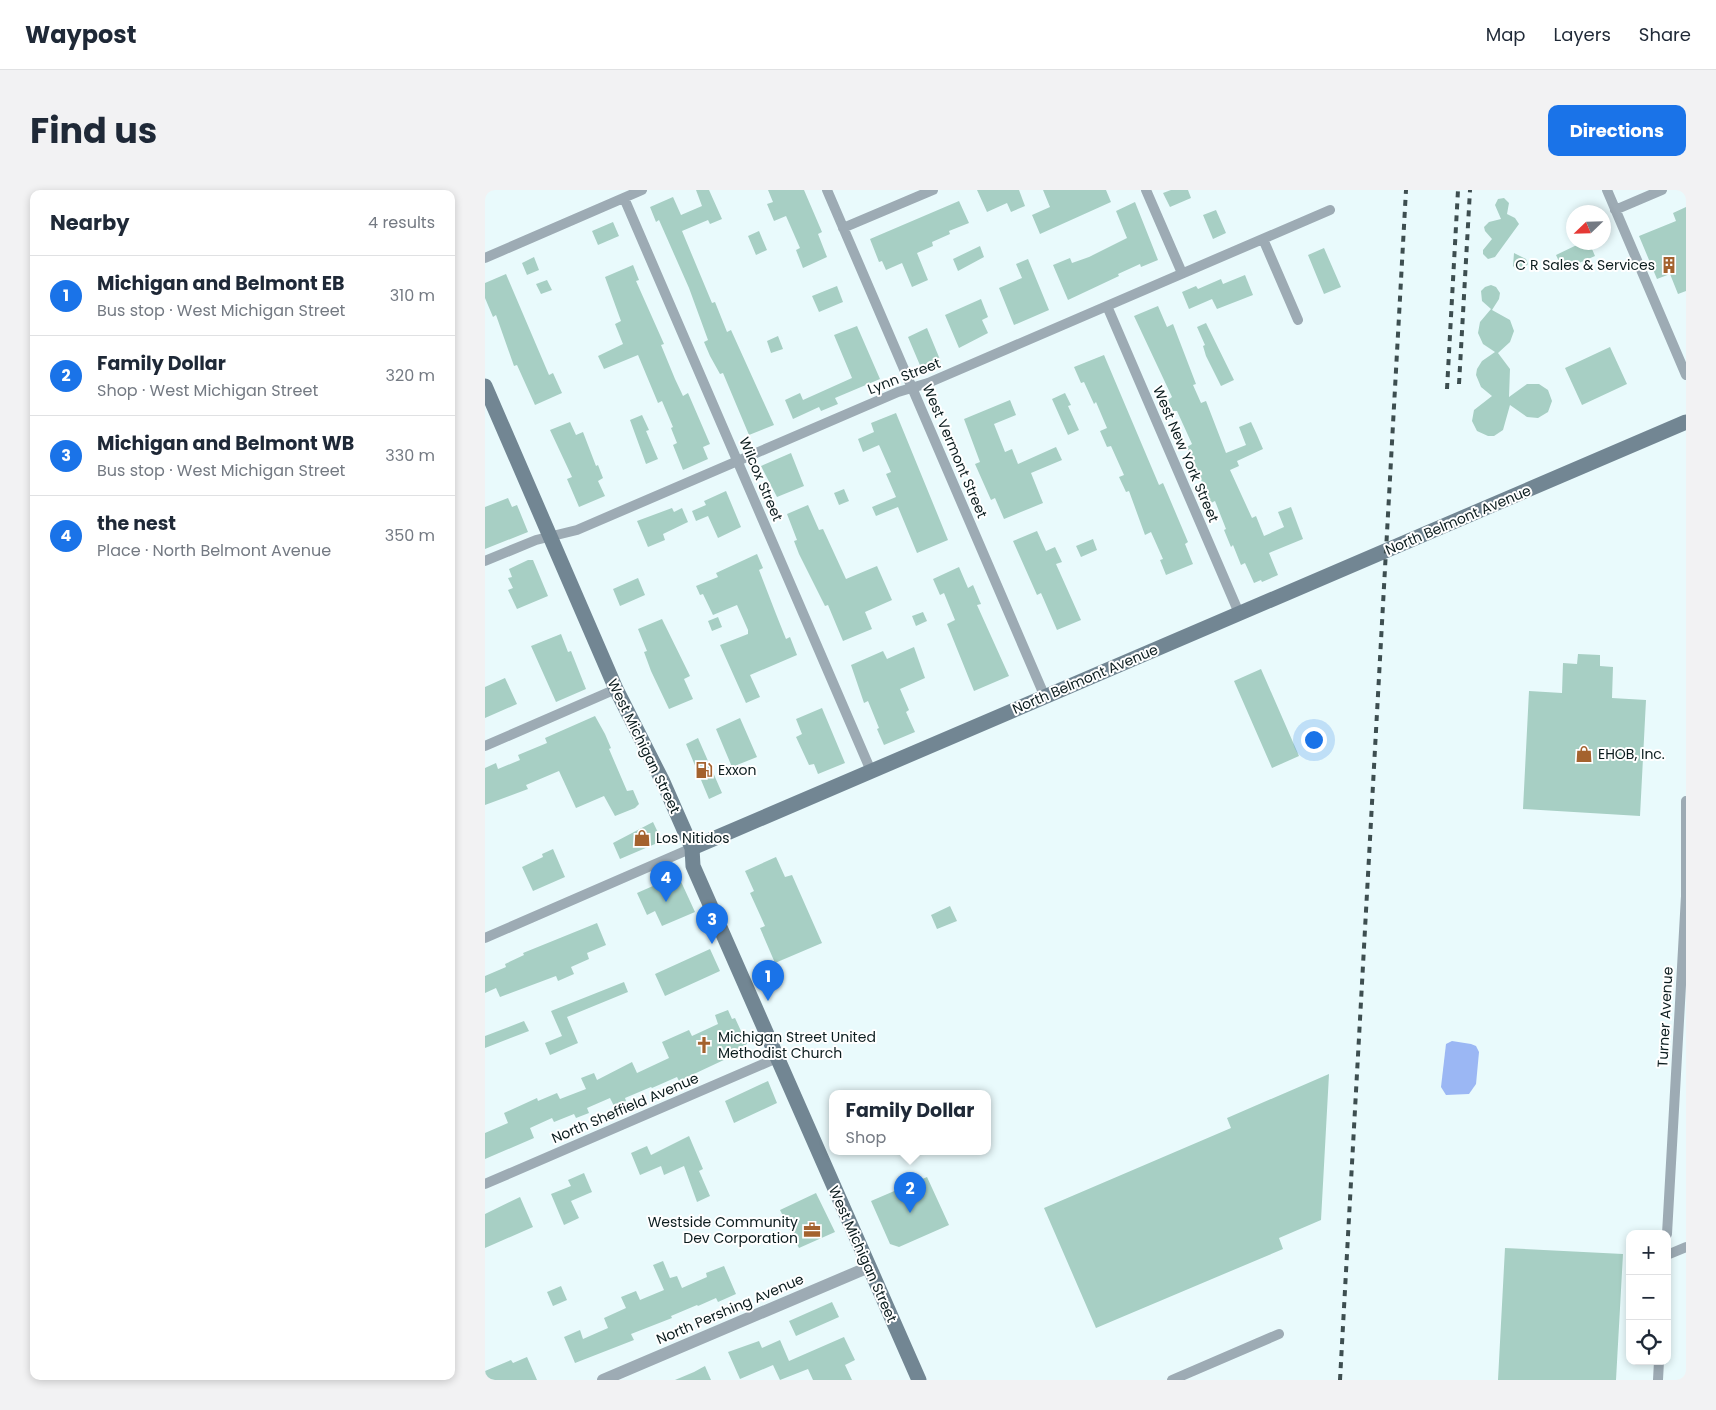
<!DOCTYPE html>
<meta charset="utf-8">
<style>
:root{--surface:#fff;--page:#f2f2f3;--text:#1f2937;--muted:#747a83;--line:#e0e1e3;--accent:#1a73e8}
body{margin:0;font-family:Poppins,sans-serif;background:var(--page);color:var(--text)}
.controls{position:absolute;right:15px;bottom:15px;display:grid;overflow:hidden;border-radius:10px;box-shadow:0 2px 8px #0003}
.controls button{width:45px;height:45px;display:grid;place-items:center;padding:0;border:0;border-bottom:1px solid var(--line);background:var(--surface);color:var(--text);font:25px sans-serif}
.compass{position:absolute;left:1081px;top:15px;width:45px;height:45px;border-radius:50%;background:var(--surface);box-shadow:0 2px 8px #0003;rotate:247deg}
.you{position:absolute;left:828px;top:549px;width:18px;height:18px;margin:-12px;border:4px solid #fff;border-radius:50%;background:#1a73e8;box-shadow:0 0 0 8px #1a73e833}
.badge{display:grid;place-items:center;width:32px;height:32px;border-radius:50%;background:var(--accent);color:#fff;font-size:16px;font-weight:700}
.pin{position:absolute;translate:-50% -41px;filter:drop-shadow(0 1px 2px #0008)}
.pin::after{content:'';position:absolute;top:26px;width:18px;height:15px;background:inherit;clip-path:polygon(0 0,100% 0,50% 100%)}
.popup{position:absolute;left:344px;top:900px;width:162px;height:65px;box-sizing:border-box;display:grid;place-content:center;border-radius:10px;background:var(--surface);filter:drop-shadow(0 1px 4px #0005);font-size:16px;white-space:nowrap;color:var(--muted)}
.popup b{font-size:19px;color:var(--text)}
.popup::after{content:'';position:absolute;left:50%;top:100%;margin-left:-10px;border:10px solid transparent;border-top-color:var(--surface)}
.list{margin:0;padding:0;list-style:none}
h2{display:flex;justify-content:space-between;align-items:center;height:65px;margin:0;padding:0 20px;font-size:21px}
h2 small{font-size:16px;font-weight:400;color:var(--muted)}
.list li{display:grid;grid-template-columns:32px 1fr auto;gap:15px;align-items:center;box-sizing:border-box;height:80px;padding:0 20px;border-top:1px solid var(--line)}
.list b{display:block;font-size:19px;white-space:nowrap}
.list p{margin:0;font-size:16px;white-space:nowrap;color:var(--muted)}
.list em{font-size:16px;font-style:normal;color:var(--muted)}
.icon{flex:none;width:28px;height:28px;fill:none;stroke:currentColor;stroke-width:2;stroke-linecap:round;stroke-linejoin:round}
.map{position:relative;flex:none;width:1201px;height:1190px;overflow:hidden;border-radius:10px}
header{display:flex;align-items:center;gap:30px;box-sizing:border-box;height:70px;padding:0 25px;background:var(--surface);border-bottom:1px solid var(--line)}
header strong{font-size:24px}
nav{display:flex;gap:28px;margin-inline-start:auto;font-size:18px}
.intro{display:flex;align-items:center;justify-content:space-between;box-sizing:border-box;height:120px;padding:0 30px}
h1{margin:0;font-size:35px}
.button{padding:12px 22px;border-radius:10px;background:var(--accent);color:#fff;font-size:18px;font-weight:700}
main{display:flex;gap:30px;padding:0 30px}
aside{flex:1;background:var(--surface);border-radius:10px;box-shadow:0 2px 8px #0003}
.map>svg:first-child{display:block}
.water{fill:#9bb7f4}
.building{fill:#a7cfc4}
.lines{fill:none;stroke-linecap:round;stroke-linejoin:round}
.minor{stroke:#9dabb4;stroke-width:10}
.tertiary{stroke:#9dabb4;stroke-width:12}
.secondary{stroke:#728693;stroke-width:15}
.rail{stroke:#3d4e50;stroke-width:4;stroke-dasharray:6 6;stroke-linecap:butt}
.labels{text-anchor:middle;dominant-baseline:central;stroke-width:4;stroke-linejoin:round;paint-order:stroke}
.poi-label{font-size:14px;fill:#0b1c1e;stroke:#fff;text-anchor:start}
.street-label{font-size:14px;fill:#0b1c1e;stroke:#fff}
</style>
<header>
<strong>Waypost</strong>
<nav><a>Map</a><a>Layers</a><a>Share</a></nav>
</header>
<div class="intro"><h1>Find us</h1><a class="button">Directions</a></div>
<main>
<aside>
<h2>Nearby<small>4 results</small></h2>
<ul class="list">
<li><span class="badge">1</span><div><b>Michigan and Belmont EB</b><p>Bus stop · West Michigan Street</p></div><em>310 m</em></li>
<li><span class="badge">2</span><div><b>Family Dollar</b><p>Shop · West Michigan Street</p></div><em>320 m</em></li>
<li><span class="badge">3</span><div><b>Michigan and Belmont WB</b><p>Bus stop · West Michigan Street</p></div><em>330 m</em></li>
<li><span class="badge">4</span><div><b>the nest</b><p>Place · North Belmont Avenue</p></div><em>350 m</em></li>
</ul>
</aside>
<div class="map">
<svg width="1201" height="1190" viewBox="0 0 1201 1190">
<rect width="100%" height="100%" fill="#e9fafc"/>
<path class="water" d="M 967,851 L 986,854 L 991,856 L 994,862 L 991,894 L 984,904 L 961,905 L 956,897 L 961,854 Z"/>
<path class="building" d="M 211,0 L 224,0 L 237,29 L 225,34 L 223,30 L 197,41 L 227,113 L 230,112 L 242,142 L 246,140 L 289,235 L 264,245 L 238,183 L 235,184 L 225,166 L 219,152 L 223,150 L 204,98 L 174,30 L 171,32 L 165,17 L 188,7 L 196,25 L 217,16 Z
M 283,0 L 319,0 L 337,42 L 333,44 L 342,67 L 318,78 L 311,60 L 315,58 L 301,26 L 289,31 L 282,14 L 288,12 Z
M 492,0 L 534,0 L 540,16 L 526,22 L 522,13 L 502,22 Z
M 558,0 L 621,0 L 626,12 L 555,44 L 547,25 L 565,17 Z
M 686,0 L 703,0 L 706,8 L 685,17 L 678,3 Z
M 1019,8 L 1024,13 L 1022,24 L 1030,28 L 1034,34 L 1010,67 L 1003,69 L 998,64 L 998,60 L 1007,49 L 1000,41 L 999,37 L 1004,32 L 1016,29 L 1010,15 L 1013,9 Z
M 474,11 L 484,33 L 464,41 L 465,44 L 447,52 L 448,56 L 432,63 L 443,90 L 427,97 L 417,73 L 401,80 L 397,71 L 394,72 L 385,49 Z
M 650,12 L 673,70 L 656,77 L 655,74 L 633,84 L 634,86 L 583,110 L 568,75 L 585,68 L 587,73 L 604,67 L 642,48 L 631,21 Z
M 1201,17 L 1201,101 L 1193,104 L 1185,84 L 1172,89 L 1154,46 L 1191,31 L 1188,23 Z
M 731,20 L 741,43 L 728,49 L 718,25 Z
M 128,32 L 134,46 L 113,55 L 107,41 Z
M 274,41 L 282,60 L 271,65 L 263,46 Z
M 1098,52 L 1104,52 L 1110,66 L 1078,80 L 1071,65 Z
M 495,56 L 499,67 L 473,81 L 468,69 Z
M 839,58 L 856,97 L 839,104 L 823,65 Z
M 1029,63 L 1041,69 L 1043,74 L 1038,80 L 1033,81 L 1028,76 Z
M 49,67 L 54,80 L 42,85 L 37,73 Z
M 543,69 L 564,120 L 529,135 L 514,98 L 537,88 L 531,74 Z
M 148,75 L 154,90 L 151,91 L 179,154 L 176,155 L 190,189 L 198,206 L 203,203 L 225,254 L 218,257 L 223,269 L 198,280 L 188,255 L 192,253 L 186,238 L 188,237 L 177,211 L 173,213 L 153,165 L 119,179 L 113,166 L 138,154 L 130,134 L 136,131 L 120,87 Z
M 21,84 L 64,185 L 68,183 L 77,203 L 50,215 L 32,175 L 29,176 L 11,125 L 8,127 L 0,108 L 0,93 Z
M 760,85 L 768,105 L 732,119 L 727,109 L 704,119 L 697,102 L 711,96 L 713,99 L 736,89 L 738,94 Z
M 62,90 L 67,100 L 56,104 L 51,94 Z
M 1006,95 L 1011,97 L 1015,103 L 1014,109 L 1007,120 L 1025,130 L 1029,141 L 1025,152 L 1013,163 L 1025,179 L 1024,207 L 1042,194 L 1054,194 L 1063,200 L 1067,211 L 1063,222 L 1053,228 L 1042,227 L 1025,215 L 1018,240 L 1009,246 L 1003,246 L 992,241 L 987,231 L 989,220 L 1007,206 L 996,197 L 991,185 L 992,179 L 997,171 L 1010,162 L 998,154 L 993,143 L 995,132 L 1006,119 L 997,111 L 996,101 L 1000,97 Z
M 352,96 L 358,112 L 334,122 L 327,106 Z
M 496,109 L 503,127 L 497,130 L 503,143 L 474,158 L 460,125 Z
M 673,116 L 682,137 L 688,134 L 711,194 L 708,195 L 716,213 L 721,211 L 741,263 L 761,255 L 754,237 L 766,232 L 772,245 L 778,259 L 752,271 L 754,276 L 745,280 L 767,328 L 771,326 L 779,346 L 799,337 L 793,322 L 806,317 L 818,349 L 784,363 L 793,385 L 777,392 L 776,390 L 769,393 L 760,373 L 756,375 L 748,355 L 746,357 L 739,340 L 741,339 L 730,311 L 726,313 L 702,257 L 707,254 L 692,221 L 688,221 L 683,210 L 687,207 L 649,126 Z
M 721,133 L 749,190 L 736,196 L 721,166 L 718,156 L 720,155 L 712,137 Z
M 372,136 L 395,189 L 350,208 L 353,214 L 336,221 L 334,217 L 308,229 L 300,210 L 315,203 L 318,210 L 367,188 L 349,145 Z
M 442,138 L 456,172 L 437,180 L 423,147 Z
M 293,146 L 298,159 L 286,163 L 282,151 Z
M 1125,157 L 1142,194 L 1097,215 L 1080,178 Z
M 619,165 L 674,295 L 678,293 L 703,352 L 700,354 L 708,374 L 681,385 L 675,370 L 678,369 L 666,342 L 660,345 L 644,301 L 641,302 L 634,287 L 639,285 L 626,256 L 622,257 L 615,241 L 622,238 L 611,212 L 609,214 L 599,192 L 596,193 L 589,177 Z
M 580,203 L 586,215 L 583,216 L 594,240 L 583,245 L 567,209 Z
M 525,210 L 531,225 L 509,234 L 520,262 L 527,259 L 533,274 L 571,257 L 577,270 L 546,283 L 558,313 L 519,329 L 510,308 L 506,310 L 490,274 L 495,272 L 479,229 Z
M 411,223 L 463,350 L 432,363 L 413,317 L 391,326 L 387,317 L 411,307 L 401,284 L 406,282 L 394,255 L 378,262 L 373,249 L 389,242 L 386,233 Z
M 157,225 L 164,240 L 161,241 L 173,269 L 161,274 L 145,230 Z
M 85,232 L 91,245 L 98,242 L 111,276 L 113,275 L 118,288 L 113,291 L 120,306 L 94,317 L 82,289 L 87,287 L 65,240 Z
M 306,263 L 319,296 L 292,307 L 276,276 Z
M 359,299 L 364,311 L 354,315 L 349,303 Z
M 241,301 L 256,337 L 233,348 L 223,326 L 211,331 L 207,321 L 221,315 L 219,311 Z
M 23,308 L 27,317 L 32,315 L 43,342 L 0,359 L 0,317 Z
M 323,315 L 334,340 L 338,339 L 361,389 L 392,376 L 407,410 L 380,422 L 387,439 L 358,451 L 343,415 L 340,416 L 314,364 L 309,351 L 312,350 L 302,324 Z
M 187,318 L 189,322 L 197,318 L 203,332 L 178,344 L 180,350 L 163,357 L 152,331 Z
M 552,341 L 561,361 L 570,357 L 577,372 L 571,374 L 596,430 L 572,440 L 556,403 L 552,405 L 528,351 Z
M 608,349 L 612,360 L 596,367 L 591,356 Z
M 272,364 L 278,378 L 274,380 L 291,424 L 301,449 L 305,447 L 312,465 L 265,485 L 275,507 L 261,513 L 235,455 L 263,444 L 263,440 L 252,415 L 228,425 L 218,404 L 215,405 L 211,396 L 233,387 L 231,383 Z
M 43,370 L 48,370 L 63,406 L 32,419 L 23,400 L 28,398 L 23,388 L 27,387 L 24,379 Z
M 474,377 L 483,398 L 488,395 L 496,414 L 492,415 L 524,486 L 489,501 L 462,434 L 470,430 L 459,403 L 455,405 L 448,389 Z
M 153,388 L 160,405 L 135,416 L 128,399 Z
M 438,422 L 442,431 L 431,436 L 427,426 Z
M 233,427 L 237,437 L 227,441 L 223,431 Z
M 177,429 L 205,486 L 199,489 L 208,509 L 184,519 L 166,481 L 159,462 L 162,461 L 153,439 Z
M 76,444 L 83,462 L 86,461 L 101,499 L 71,512 L 46,456 Z
M 429,457 L 440,488 L 415,499 L 424,520 L 421,522 L 430,542 L 399,555 L 392,539 L 394,538 L 383,511 L 379,513 L 366,475 L 398,461 L 402,469 Z
M 1093,464 L 1115,465 L 1115,476 L 1128,477 L 1127,508 L 1161,510 L 1155,626 L 1038,619 L 1044,501 L 1077,503 L 1078,473 L 1092,474 Z
M 776,479 L 814,566 L 787,578 L 749,491 Z
M 20,488 L 32,514 L 0,528 L 0,497 Z
M 337,518 L 360,573 L 333,584 L 329,574 L 324,575 L 311,547 L 317,544 L 311,529 Z
M 110,526 L 120,544 L 126,558 L 124,559 L 142,601 L 148,600 L 154,614 L 150,618 L 130,626 L 119,606 L 91,618 L 74,581 L 41,595 L 43,599 L 0,615 L 0,578 L 11,573 L 13,579 L 35,570 L 33,565 L 62,553 L 60,548 Z
M 255,528 L 272,567 L 247,577 L 231,539 Z
M 213,548 L 237,603 L 224,609 L 201,554 Z
M 168,632 L 177,651 L 135,669 L 128,653 Z
M 68,659 L 80,687 L 48,701 L 37,677 L 58,667 L 57,664 Z
M 291,667 L 300,687 L 307,685 L 337,753 L 290,773 L 275,738 L 280,736 L 265,703 L 269,701 L 260,681 Z
M 193,685 L 210,722 L 177,736 L 170,721 L 162,725 L 152,703 Z
M 465,716 L 472,731 L 452,739 L 446,725 Z
M 112,733 L 121,755 L 102,763 L 104,769 L 86,777 L 89,784 L 73,791 L 71,786 L 15,807 L 11,798 L 0,803 L 0,786 L 21,777 L 20,774 L 39,765 L 38,763 Z
M 225,759 L 235,781 L 180,806 L 170,784 Z
M 139,792 L 143,802 L 82,827 L 93,853 L 65,865 L 60,853 L 77,846 L 66,821 Z
M 243,820 L 247,829 L 250,828 L 262,854 L 256,857 L 258,861 L 194,891 L 192,887 L 167,898 L 166,897 L 140,908 L 141,911 L 129,916 L 125,908 L 102,918 L 104,923 L 91,928 L 89,924 L 69,932 L 67,928 L 45,938 L 49,948 L 0,969 L 0,943 L 23,933 L 19,923 L 52,908 L 53,911 L 72,903 L 75,909 L 101,899 L 96,888 L 109,883 L 112,890 L 147,872 L 152,883 L 184,868 L 177,852 L 204,840 L 207,846 L 233,834 L 230,825 Z
M 39,831 L 44,841 L 0,858 L 0,846 Z
M 844,884 L 836,1030 L 794,1048 L 798,1059 L 611,1138 L 559,1018 L 746,938 L 742,928 Z
M 283,891 L 292,913 L 249,933 L 240,911 Z
M 204,946 L 218,979 L 214,981 L 225,1006 L 212,1012 L 199,976 L 179,985 L 176,976 L 155,985 L 146,963 L 162,956 L 166,965 Z
M 99,983 L 107,1002 L 86,1011 L 94,1028 L 79,1035 L 66,1004 L 86,996 L 83,990 Z
M 442,987 L 464,1035 L 414,1057 L 405,1054 L 386,1011 Z
M 331,1003 L 350,1042 L 314,1058 L 295,1020 Z
M 35,1007 L 48,1037 L 0,1058 L 0,1024 Z
M 1020,1058 L 1138,1064 L 1131,1190 L 1013,1190 Z
M 178,1071 L 185,1088 L 192,1086 L 197,1098 L 222,1087 L 221,1083 L 239,1076 L 251,1104 L 233,1112 L 231,1108 L 213,1116 L 212,1115 L 186,1126 L 187,1128 L 146,1144 L 149,1150 L 90,1173 L 79,1147 L 95,1140 L 98,1149 L 123,1138 L 119,1128 L 141,1118 L 136,1107 L 151,1101 L 155,1110 L 179,1100 L 168,1075 Z
M 76,1096 L 82,1110 L 68,1116 L 62,1102 Z
M 347,1112 L 354,1127 L 311,1146 L 304,1131 Z
M 359,1147 L 370,1170 L 360,1175 L 367,1190 L 328,1190 L 323,1179 L 295,1190 L 288,1175 L 255,1189 L 243,1162 L 274,1151 L 277,1158 L 295,1150 L 304,1171 Z
M 42,1167 L 52,1190 L 0,1190 L 0,1181 L 26,1170 L 28,1173 Z
M 220,1176 L 226,1190 L 190,1190 L 209,1182 Z"/>
<g class="lines">
<path class="minor" d="M 342,0 L 560,507
M 661,0 L 697,83
M 1122,0 L 1201,185
M 139,8 L 386,581
M 1130,20 L 1177,0
M 358,38 L 448,0
M 778,49 L 813,130
M 0,68 L 157,0
M 622,116 L 754,423
M 0,371 L 51,350 L 92,340 L 413,202 L 443,193 L 845,20
M 0,556 L 131,499
M 0,748 L 207,658
M 0,994 L 292,868
M 1182,1044 L 1201,706 L 1201,611
M 1182,1065 L 1201,1057
M 687,1190 L 794,1144
M 1173,1190 L 1174,1171"/>
<path class="tertiary" d="M 118,1190 L 384,1077"/>
<path class="secondary" d="M 0,196 L 131,499 L 178,592 L 207,658 L 208,676 L 434,1190
M 207,658 L 1201,232"/>
<path class="rail" d="M 974,194 L 985,0
M 962,199 L 973,0
M 855,1190 L 921,0"/>
</g>
<defs>
<g id="building-bare" transform="scale(1.35)"><path d="M-4-6H4V6H1V3H-1V6H-4ZM-2.5-4.3h1.7v1.8h-1.7ZM.8-4.3h1.7v1.8H.8ZM-2.5-1h1.7V.8h-1.7ZM.8-1h1.7V.8H.8Z" fill="#a4622e" stroke="#fff" stroke-width="2.5" paint-order="stroke"/></g>
<g id="shop-bare" transform="scale(1.35)"><path d="M-5-2.5h2.3a2.7 3.5 0 0 1 5.4 0H5L5.5 6h-11ZM-1.5-2.5h3a1.5 2.3 0 0 0-3 0Z" fill="#a4622e" stroke="#fff" stroke-width="2.5" paint-order="stroke"/></g>
<g id="fuel-bare" transform="scale(1.35)"><path d="M-5.5-6h7V0h2V4h1.3V-2.5L3-4.5l.8-.8L6-3V5H2.5V1h-1V6h-7ZM-4.2-4.7v3.2H.2V-4.7Z" fill="#a4622e" stroke="#fff" stroke-width="2.5" paint-order="stroke"/></g>
<g id="church-bare" transform="scale(1.35)"><path d="M-1.2-6h2.4v3.5h3.3v2.4h-3.3V6h-2.4V-.1h-3.3v-2.4h3.3Z" fill="#a4622e" stroke="#fff" stroke-width="2.5" paint-order="stroke"/></g>
<g id="office-bare" transform="scale(1.35)"><path d="M-6-3h4V-5.5h4V-3h4V5H-6ZM-1-4.5V-3h2v-1.5ZM-6 0V1H6V0Z" fill="#a4622e" stroke="#fff" stroke-width="2.5" paint-order="stroke"/></g>
</defs>
<g fill-rule="evenodd">
<use href="#building-bare" x="1184" y="75"/>
<use href="#shop-bare" x="1099" y="564"/>
<use href="#fuel-bare" x="219" y="580"/>
<use href="#shop-bare" x="157" y="648"/>
<use href="#church-bare" x="219" y="855"/>
<use href="#office-bare" x="327" y="1040"/>
</g>
<g class="labels">
<g class="poi-label">
<text x="1170" y="75" text-anchor="end">C R Sales &amp; Services</text>
<text x="1113" y="564">EHOB, Inc.</text>
<text x="233" y="580">Exxon</text>
<text x="171" y="648">Los Nitidos</text>
<text x="233" y="847">Michigan Street United<tspan x="233" dy="16">Methodist Church</tspan></text>
<text x="313" y="1032" text-anchor="end">Westside Community<tspan x="313" dy="16">Dev Corporation</tspan></text>
</g>
<g class="street-label">
<text transform="translate(419 186) rotate(-21)">Lynn Street</text>
<text transform="translate(470 261) rotate(67)">West Vermont Street</text>
<text transform="translate(701 264) rotate(67)">West New York Street</text>
<text transform="translate(276 289) rotate(67)">Wilcox Street</text>
<text transform="translate(973 330) rotate(-23)">North Belmont Avenue</text>
<text transform="translate(600 489) rotate(-23)">North Belmont Avenue</text>
<text transform="translate(159 556) rotate(64)">West Michigan Street</text>
<text transform="translate(1180 827) rotate(-87)">Turner Avenue</text>
<text transform="translate(140 918) rotate(-23)">North Sheffield Avenue</text>
<text transform="translate(378 1064) rotate(66)">West Michigan Street</text>
<text transform="translate(245 1119) rotate(-23)">North Pershing Avenue</text>
</g>
</g>
</svg>
<div class="controls">
<button>+</button>
<button>−</button>
<button><svg class="icon" aria-label="locate" viewBox="0 0 24 24"><circle cx="12" cy="12" r="6"/><path d="M12 2v4M12 18v4M2 12h4M18 12h4"/></svg></button>
</div>
<svg class="compass" viewBox="-18 -18 36 36"><path d="M0-13l5 13h-10z" fill="#e53935"/><path d="M0 13l5-13h-10z" fill="#747a83"/></svg>
<div class="you"></div>
<div class="pin badge" style="left:283px;top:811px">1</div>
<div class="pin badge" style="left:425px;top:1023px">2</div>
<div class="popup"><b>Family Dollar</b>Shop</div>
<div class="pin badge" style="left:227px;top:754px">3</div>
<div class="pin badge" style="left:181px;top:712px">4</div>
</div>
</main>
